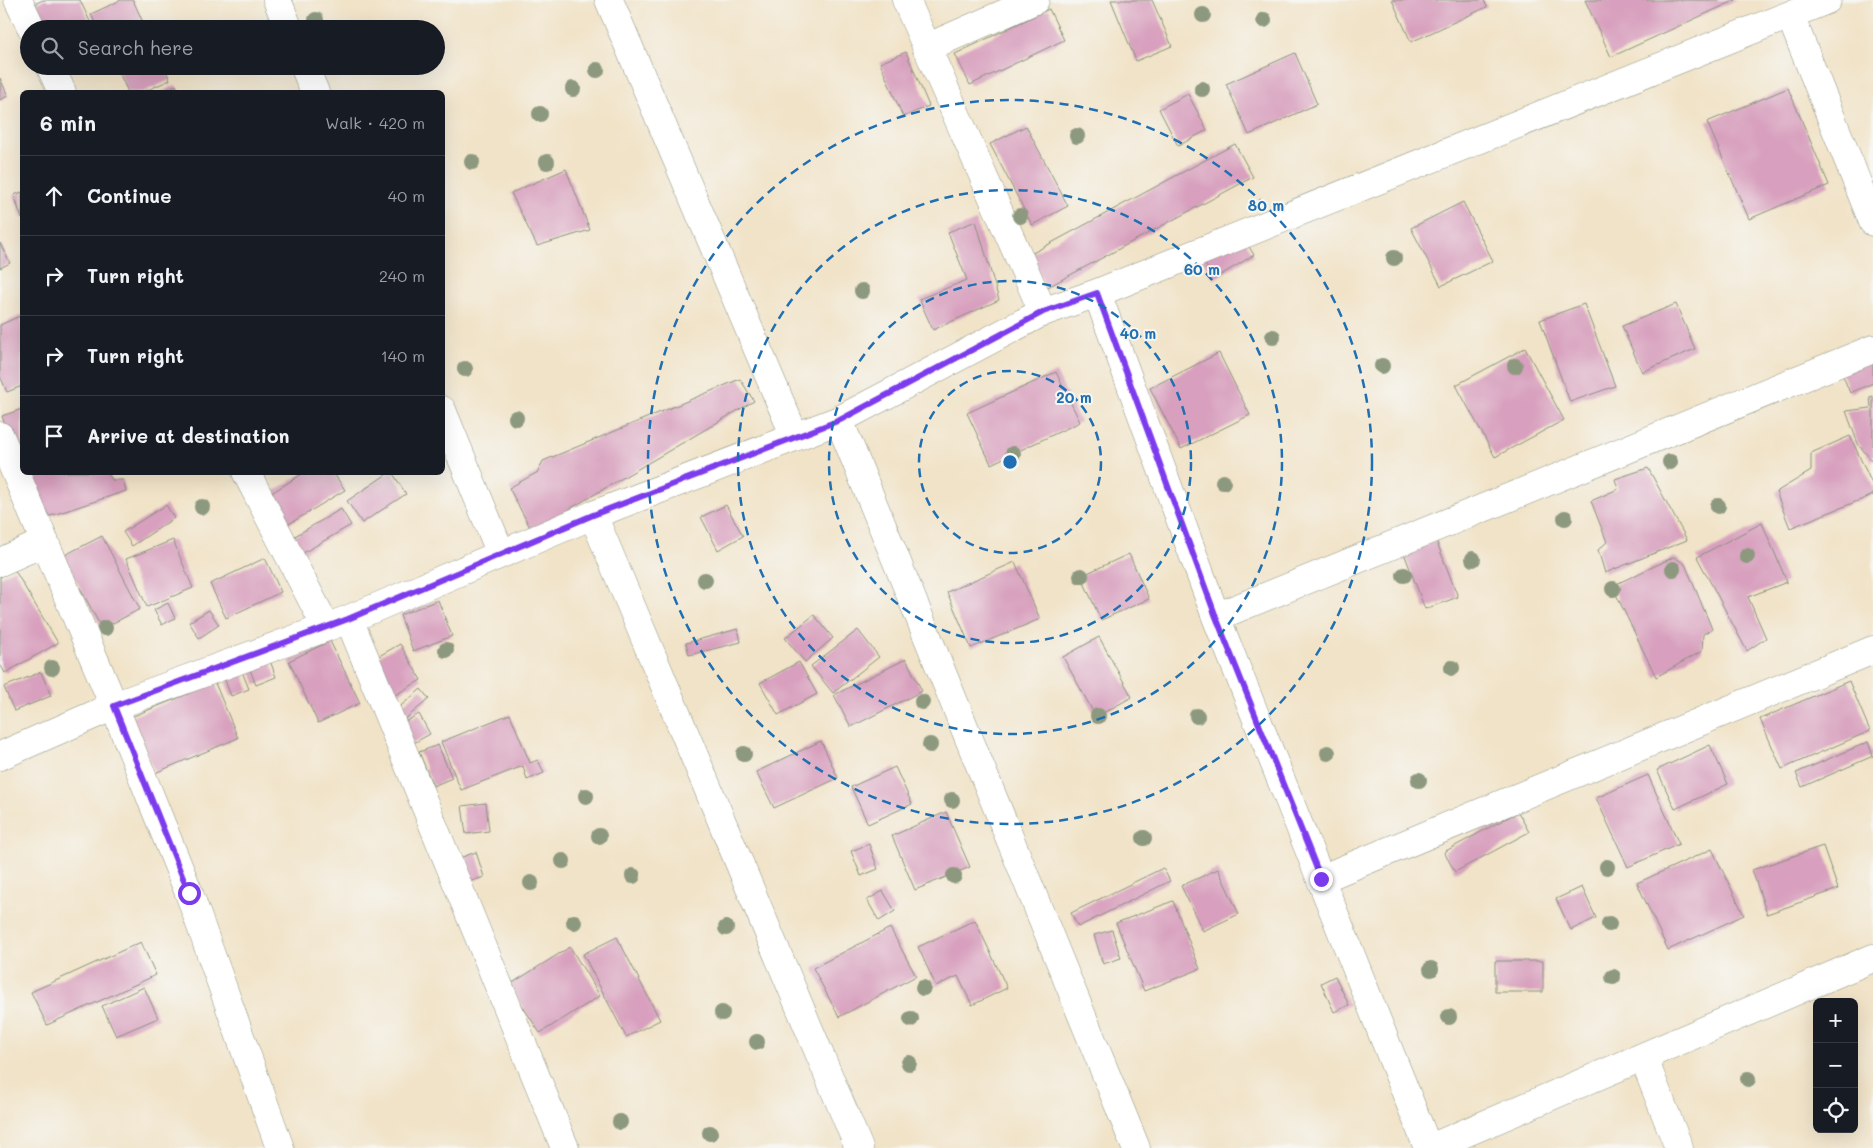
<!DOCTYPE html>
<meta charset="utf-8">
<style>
:root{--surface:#171b24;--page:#242831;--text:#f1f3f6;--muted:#9ea1a6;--line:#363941}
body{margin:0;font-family:Mali,sans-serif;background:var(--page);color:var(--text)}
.controls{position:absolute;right:15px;bottom:15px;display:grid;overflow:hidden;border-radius:8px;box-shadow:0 5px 20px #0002}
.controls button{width:45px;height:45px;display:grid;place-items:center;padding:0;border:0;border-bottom:1px solid var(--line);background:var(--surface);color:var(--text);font:25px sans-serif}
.stop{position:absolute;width:15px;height:15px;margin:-11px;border:4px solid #7c3aed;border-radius:50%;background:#fff}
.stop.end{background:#7c3aed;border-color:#fff;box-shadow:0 1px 5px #0008}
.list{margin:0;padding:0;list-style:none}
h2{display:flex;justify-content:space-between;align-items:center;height:65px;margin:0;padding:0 20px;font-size:21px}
h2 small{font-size:16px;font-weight:400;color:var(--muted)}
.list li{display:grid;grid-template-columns:32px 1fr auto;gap:15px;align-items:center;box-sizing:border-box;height:80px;padding:0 20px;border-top:1px solid var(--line)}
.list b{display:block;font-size:19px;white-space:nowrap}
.list em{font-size:16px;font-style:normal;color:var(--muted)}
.icon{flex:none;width:28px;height:28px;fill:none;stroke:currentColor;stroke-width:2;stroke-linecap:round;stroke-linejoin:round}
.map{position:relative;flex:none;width:1873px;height:1148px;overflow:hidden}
.search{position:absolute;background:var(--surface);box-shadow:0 5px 20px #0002;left:20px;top:20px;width:425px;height:55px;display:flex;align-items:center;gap:12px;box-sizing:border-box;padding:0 18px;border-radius:28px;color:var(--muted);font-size:19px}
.panel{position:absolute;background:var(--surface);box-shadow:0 5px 20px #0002;left:20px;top:90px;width:425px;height:385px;border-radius:8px}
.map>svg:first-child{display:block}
.building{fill:#d8a0be}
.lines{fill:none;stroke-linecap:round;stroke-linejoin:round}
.street-casing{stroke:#88907e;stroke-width:29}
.street{stroke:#fff;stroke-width:28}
.tree{fill:#8d997f}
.route{stroke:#7c3aed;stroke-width:6}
.ring{fill:none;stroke:#1f6fb2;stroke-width:2.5;stroke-dasharray:9 6}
.centre{fill:#1f6fb2;stroke:#f6f6f2;stroke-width:2.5}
.ring-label{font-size:15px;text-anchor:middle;font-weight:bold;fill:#1f6fb2;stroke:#f6f6f2;stroke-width:4;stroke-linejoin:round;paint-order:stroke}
</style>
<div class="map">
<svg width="1873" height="1148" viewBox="0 0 1873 1148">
<rect width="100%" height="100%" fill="#f6f6f2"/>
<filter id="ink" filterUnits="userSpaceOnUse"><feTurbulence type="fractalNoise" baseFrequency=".02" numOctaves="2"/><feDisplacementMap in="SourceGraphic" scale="10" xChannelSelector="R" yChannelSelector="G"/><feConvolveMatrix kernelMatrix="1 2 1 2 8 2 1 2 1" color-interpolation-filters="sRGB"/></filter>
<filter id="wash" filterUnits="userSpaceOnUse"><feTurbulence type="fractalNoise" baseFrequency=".0096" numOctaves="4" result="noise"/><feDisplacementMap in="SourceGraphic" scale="20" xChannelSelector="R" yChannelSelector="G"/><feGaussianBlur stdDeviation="1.12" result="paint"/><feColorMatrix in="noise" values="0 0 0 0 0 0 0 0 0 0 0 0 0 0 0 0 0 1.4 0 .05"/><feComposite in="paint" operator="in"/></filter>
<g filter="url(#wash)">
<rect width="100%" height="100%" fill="#f1e3c8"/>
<g id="blocks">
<path class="building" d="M 43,0 L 80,0 L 92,26 L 86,29 L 38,29 L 28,7 Z
M 121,0 L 133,0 L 146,29 L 98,29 L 91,14 Z
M 1111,0 L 1152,0 L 1172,46 L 1136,61 Z
M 1392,0 L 1484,0 L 1487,7 L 1411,42 Z
M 1585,0 L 1736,0 L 1611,57 Z
M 1049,9 L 1064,40 L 970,85 L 955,54 Z
M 906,52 L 929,106 L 903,117 L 880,63 Z
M 1295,53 L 1317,104 L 1249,135 L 1226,84 Z
M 116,66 L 164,66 L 170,80 L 143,92 L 128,92 Z
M 0,78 L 8,96 L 0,100 Z
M 176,85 L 179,92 L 161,92 Z
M 1788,88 L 1829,185 L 1749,219 L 1707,122 Z
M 1188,94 L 1207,130 L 1178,146 L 1159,109 Z
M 1026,126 L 1068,206 L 1032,225 L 990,144 Z
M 1235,144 L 1253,177 L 1046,288 L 1029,255 Z
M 566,169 L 590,230 L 537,246 L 511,193 Z
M 22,192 L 22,219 L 14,195 Z
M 1463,202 L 1493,261 L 1441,286 L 1411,228 Z
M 976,221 L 999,300 L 933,330 L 919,299 L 967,280 L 948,232 Z
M 1242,235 L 1254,255 L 1214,279 L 1202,259 Z
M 0,243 L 10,263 L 0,268 Z
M 1584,304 L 1615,386 L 1570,402 L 1540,320 Z
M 1676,304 L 1695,349 L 1642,372 L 1622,326 Z
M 22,315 L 22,386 L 7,392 L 0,376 L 0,325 Z
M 1525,348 L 1564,420 L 1495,457 L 1456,385 Z
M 1873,352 L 1873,383 L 1850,393 L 1839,366 Z
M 1219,353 L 1250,415 L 1181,449 L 1150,388 Z
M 1056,372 L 1080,422 L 991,464 L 967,413 Z
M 740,379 L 754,401 L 532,531 L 509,488 L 538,472 L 543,461 Z
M 1873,396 L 1873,462 L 1858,444 L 1846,411 L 1871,408 L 1870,397 Z
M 22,409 L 22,472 L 107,472 L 112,480 L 123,480 L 126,491 L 38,520 L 2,416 Z
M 1850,436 L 1873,486 L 1873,495 L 1790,528 L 1776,492 L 1811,471 L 1811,453 Z
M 1648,468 L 1687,540 L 1605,573 L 1598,550 L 1607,542 L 1591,501 L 1618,489 L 1615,479 Z
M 305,472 L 333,472 L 345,490 L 289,524 L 270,494 Z
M 390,472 L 392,472 L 406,494 L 362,523 L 347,501 Z
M 166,505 L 174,518 L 132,546 L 123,532 Z
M 726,505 L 743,536 L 718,550 L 701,517 Z
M 341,509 L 351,525 L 298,556 L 288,540 Z
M 1762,523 L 1787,582 L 1748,597 L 1766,638 L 1747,651 L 1697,557 Z
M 102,536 L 140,609 L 102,629 L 63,556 Z
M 173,540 L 193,588 L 147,607 L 126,559 Z
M 1436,540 L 1458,597 L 1425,609 L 1404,553 Z
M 1129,554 L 1149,599 L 1101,620 L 1081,576 Z
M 1674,557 L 1685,564 L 1712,629 L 1703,634 L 1702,651 L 1656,677 L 1612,586 Z
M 265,558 L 281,592 L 226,618 L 210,584 Z
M 1015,562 L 1040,619 L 971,648 L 947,592 Z
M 14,569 L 58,643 L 5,673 L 0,664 L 0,577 Z
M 438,600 L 452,636 L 413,651 L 400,615 Z
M 168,603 L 175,618 L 162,625 L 154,610 Z
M 209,610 L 219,625 L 199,638 L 189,622 Z
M 814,615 L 833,638 L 805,662 L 785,638 Z
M 738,629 L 741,642 L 689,655 L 686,643 Z
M 858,630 L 879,657 L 833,693 L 811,666 Z
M 1099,637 L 1132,697 L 1096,717 L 1063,657 Z
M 330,641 L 360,703 L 318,723 L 289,661 Z
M 400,644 L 421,680 L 395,695 L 374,659 Z
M 268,655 L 276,677 L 256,685 L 247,662 Z
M 906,659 L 922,691 L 851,727 L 834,695 Z
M 799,662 L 817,694 L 778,715 L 760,683 Z
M 241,669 L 249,689 L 231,696 L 223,675 Z
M 41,672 L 51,696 L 14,711 L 4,687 Z
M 1849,681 L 1870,731 L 1782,769 L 1760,719 Z
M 215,683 L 238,738 L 155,773 L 131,717 Z
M 421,689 L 429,699 L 405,719 L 397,709 Z
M 419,714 L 430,734 L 412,744 L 401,724 Z
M 510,714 L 530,763 L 538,760 L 544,773 L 527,780 L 523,766 L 461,790 L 441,742 Z
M 821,741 L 838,778 L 774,808 L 756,772 Z
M 1868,742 L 1873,756 L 1802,787 L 1796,773 Z
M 438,745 L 452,778 L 433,786 L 419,752 Z
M 1710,745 L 1728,784 L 1675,809 L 1657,770 Z
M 895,767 L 912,804 L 868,824 L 851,787 Z
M 1648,775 L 1679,844 L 1628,867 L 1596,798 Z
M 486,803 L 489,831 L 466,834 L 462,806 Z
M 946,812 L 970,867 L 915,890 L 892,836 Z
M 1518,812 L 1529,832 L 1455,872 L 1444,852 Z
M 869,844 L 878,869 L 861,876 L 851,851 Z
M 1823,846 L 1838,889 L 1767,914 L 1752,870 Z
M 1712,849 L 1744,915 L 1668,950 L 1637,883 Z
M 476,852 L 484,877 L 463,884 L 454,860 Z
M 1163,868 L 1170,881 L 1078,927 L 1071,913 Z
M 1218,869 L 1239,914 L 1203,931 L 1181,886 Z
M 1582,887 L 1596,918 L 1571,930 L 1556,899 Z
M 883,891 L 895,911 L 879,921 L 867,900 Z
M 1173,901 L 1200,969 L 1144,991 L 1116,923 Z
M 975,920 L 1007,988 L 972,1005 L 958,976 L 936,986 L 918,947 Z
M 890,928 L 916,976 L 839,1017 L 813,968 Z
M 1112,930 L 1121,958 L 1103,964 L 1094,935 Z
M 617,937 L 660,1020 L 626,1037 L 583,954 Z
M 141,942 L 156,975 L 47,1025 L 31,992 Z
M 570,947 L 600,996 L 540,1033 L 509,985 Z
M 1495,961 L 1543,961 L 1543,992 L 1495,992 Z
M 1335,976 L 1349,1005 L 1334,1012 L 1321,983 Z
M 144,987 L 158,1018 L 116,1036 L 102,1006 Z"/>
</g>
</g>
<g filter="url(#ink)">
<use href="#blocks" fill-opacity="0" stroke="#88907e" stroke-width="1"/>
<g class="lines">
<g class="street-casing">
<path id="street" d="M 18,0 L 32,29
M 277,0 L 289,29
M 609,0 L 795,437
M 906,0 L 1043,312
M 1790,15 L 1873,222
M 926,48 L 1035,0
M 50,66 L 62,92
M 304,66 L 315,92
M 1097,293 L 1216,617 L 1428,1148
M 442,410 L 501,554
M 839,420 L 1136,1148
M 0,436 L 114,706 L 189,893 L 280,1148
M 246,472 L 326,627
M 593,515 L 859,1148
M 0,562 L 45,542
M 1216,617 L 1873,349
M 349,619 L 565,1148
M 0,756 L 114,706 L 349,619 L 593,515 L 839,420 L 1043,312 L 1097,293 L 1827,0
M 1321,879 L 1873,650
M 1643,1057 L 1679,1148
M 1430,1148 L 1873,958"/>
</g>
<use href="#street" class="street"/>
</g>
<g class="tree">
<circle cx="1203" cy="15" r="8"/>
<circle cx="316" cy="20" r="8"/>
<circle cx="1264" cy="20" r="8"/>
<circle cx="597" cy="70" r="8"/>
<circle cx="573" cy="89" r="8"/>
<circle cx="1202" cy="89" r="8"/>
<circle cx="540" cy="114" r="8"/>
<circle cx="1077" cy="136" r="8"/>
<circle cx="472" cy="162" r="8"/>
<circle cx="547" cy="162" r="8"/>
<circle cx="1020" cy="216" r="8"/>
<circle cx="1394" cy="258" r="8"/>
<circle cx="862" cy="291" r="8"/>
<circle cx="1273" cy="337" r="8"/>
<circle cx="1382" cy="366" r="8"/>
<circle cx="1515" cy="366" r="8"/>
<circle cx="465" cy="369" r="8"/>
<circle cx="516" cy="418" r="8"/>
<circle cx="1013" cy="454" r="8"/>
<circle cx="1670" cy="462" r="8"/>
<circle cx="1223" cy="482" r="8"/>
<circle cx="1718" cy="506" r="8"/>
<circle cx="202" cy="507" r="8"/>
<circle cx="1565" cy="518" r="8"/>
<circle cx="1747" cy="556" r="8"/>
<circle cx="1473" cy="559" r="8"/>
<circle cx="1673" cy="569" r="8"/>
<circle cx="1404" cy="575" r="8"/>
<circle cx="1081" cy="576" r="8"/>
<circle cx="705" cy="580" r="8"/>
<circle cx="1613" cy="589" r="8"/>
<circle cx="105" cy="628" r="8"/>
<circle cx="446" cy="650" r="8"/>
<circle cx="52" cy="668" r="8"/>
<circle cx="1452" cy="668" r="8"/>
<circle cx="922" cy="702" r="8"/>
<circle cx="1098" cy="716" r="8"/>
<circle cx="1197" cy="716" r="8"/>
<circle cx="930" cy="745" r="8"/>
<circle cx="1328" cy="753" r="8"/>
<circle cx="744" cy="754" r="8"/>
<circle cx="1419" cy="780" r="8"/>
<circle cx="586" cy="796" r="8"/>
<circle cx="952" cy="800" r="8"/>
<circle cx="599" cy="836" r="8"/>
<circle cx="1144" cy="838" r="8"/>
<circle cx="563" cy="861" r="8"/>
<circle cx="1607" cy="867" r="8"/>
<circle cx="633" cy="876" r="8"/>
<circle cx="954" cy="876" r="8"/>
<circle cx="531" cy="883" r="8"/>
<circle cx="574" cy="922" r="8"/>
<circle cx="1609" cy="924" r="8"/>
<circle cx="726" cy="928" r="8"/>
<circle cx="1431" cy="969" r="8"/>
<circle cx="1613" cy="977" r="8"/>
<circle cx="923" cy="988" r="8"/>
<circle cx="722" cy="1013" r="8"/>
<circle cx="1449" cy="1017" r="8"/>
<circle cx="911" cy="1019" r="8"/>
<circle cx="757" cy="1042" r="8"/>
<circle cx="909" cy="1063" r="8"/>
<circle cx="1748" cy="1079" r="8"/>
<circle cx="620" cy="1122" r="8"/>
<circle cx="710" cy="1133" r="8"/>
</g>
</g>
<g class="lines" filter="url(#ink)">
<path class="route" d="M 189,893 L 114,706 L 348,619 L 593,515 L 840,420 L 1043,312 L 1097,293 L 1216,617 L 1321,879"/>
</g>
<g class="ring">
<circle cx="1010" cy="462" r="91"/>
<circle cx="1010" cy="462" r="181"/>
<circle cx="1010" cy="462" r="272"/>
<circle cx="1010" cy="462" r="362"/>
</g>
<circle cx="1010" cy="462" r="8" class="centre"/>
<g class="ring-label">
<text x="1266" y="211">80 m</text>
<text x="1202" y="275">60 m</text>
<text x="1138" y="339">40 m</text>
<text x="1074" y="403">20 m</text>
</g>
</svg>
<div class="controls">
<button>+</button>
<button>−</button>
<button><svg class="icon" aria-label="locate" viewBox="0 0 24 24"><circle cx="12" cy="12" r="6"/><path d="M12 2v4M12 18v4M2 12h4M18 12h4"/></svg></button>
</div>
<div class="stop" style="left:189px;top:893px"></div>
<div class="stop end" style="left:1321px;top:879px"></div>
<div class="search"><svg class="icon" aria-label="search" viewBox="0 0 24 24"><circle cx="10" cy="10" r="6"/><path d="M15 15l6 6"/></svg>Search here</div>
<section class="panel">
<h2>6 min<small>Walk · 420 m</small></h2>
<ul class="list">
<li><svg class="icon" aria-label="ahead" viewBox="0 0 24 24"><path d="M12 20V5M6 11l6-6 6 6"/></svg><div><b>Continue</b></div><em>40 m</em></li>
<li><svg class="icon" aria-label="right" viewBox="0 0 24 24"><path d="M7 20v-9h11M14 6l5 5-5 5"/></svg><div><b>Turn right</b></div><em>240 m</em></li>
<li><svg class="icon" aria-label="right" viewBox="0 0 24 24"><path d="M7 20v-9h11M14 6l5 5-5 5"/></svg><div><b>Turn right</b></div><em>140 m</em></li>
<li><svg class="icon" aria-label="arrive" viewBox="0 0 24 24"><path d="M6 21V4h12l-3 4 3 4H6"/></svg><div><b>Arrive at destination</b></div></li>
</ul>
</section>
</div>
